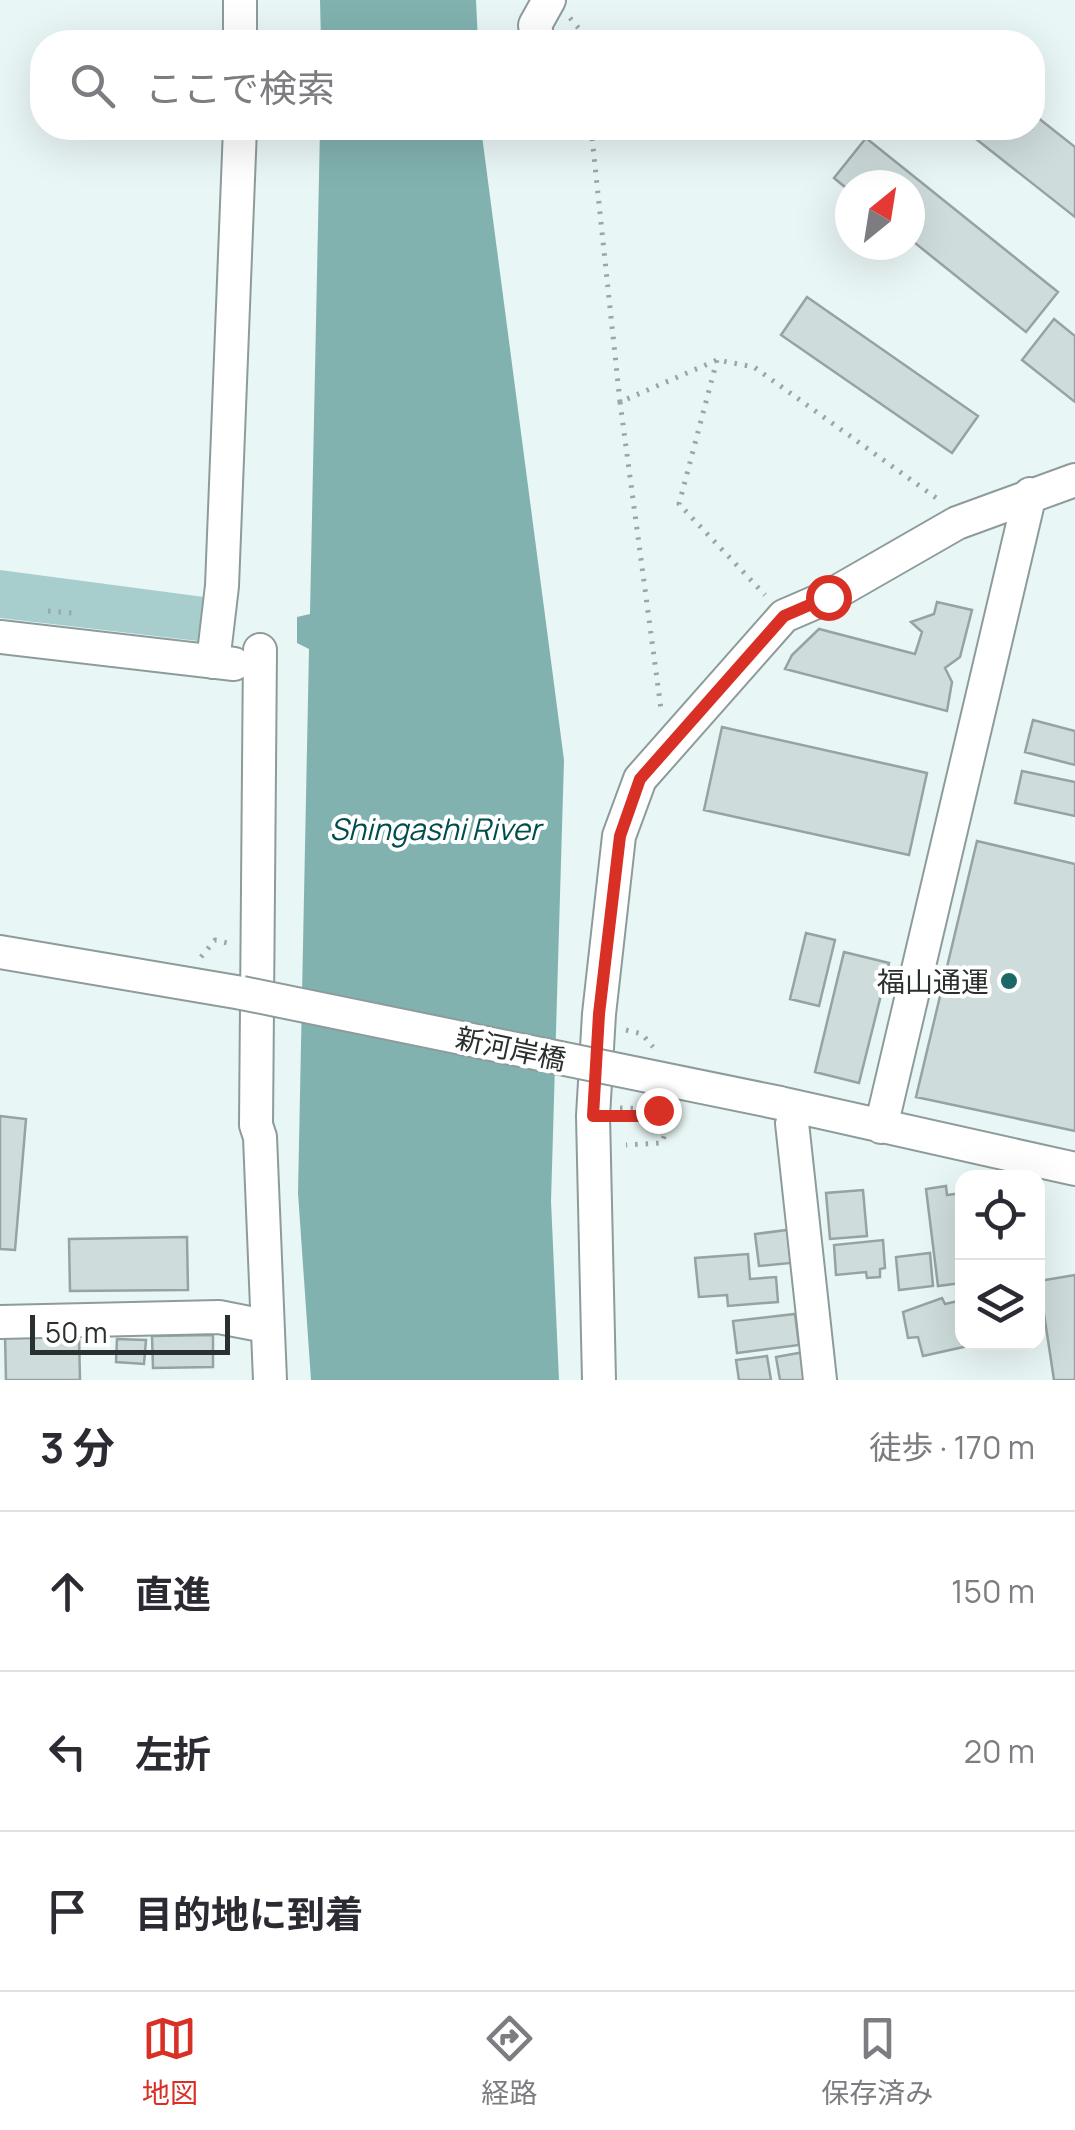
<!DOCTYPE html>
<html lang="ja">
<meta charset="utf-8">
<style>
:root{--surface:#fff;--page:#f2f2f3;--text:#2b2b33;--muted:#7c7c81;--line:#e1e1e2;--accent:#d93025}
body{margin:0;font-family:Manrope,"Noto Sans JP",sans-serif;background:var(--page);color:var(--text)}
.controls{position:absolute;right:30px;bottom:30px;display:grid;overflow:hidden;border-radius:20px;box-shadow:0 10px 40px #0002}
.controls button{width:90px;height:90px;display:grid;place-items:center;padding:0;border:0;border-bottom:2px solid var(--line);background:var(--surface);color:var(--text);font:50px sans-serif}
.compass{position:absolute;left:835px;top:170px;width:90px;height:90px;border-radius:50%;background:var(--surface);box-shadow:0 10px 40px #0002;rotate:30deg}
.scale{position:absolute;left:30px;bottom:25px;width:200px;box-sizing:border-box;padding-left:10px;border:5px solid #2a302f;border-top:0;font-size:28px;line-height:35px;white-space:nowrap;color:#2a302f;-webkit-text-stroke:8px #fff;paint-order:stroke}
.stop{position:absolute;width:30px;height:30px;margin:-22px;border:8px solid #d93025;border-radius:50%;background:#fff}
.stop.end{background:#d93025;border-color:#fff;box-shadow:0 2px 10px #0008}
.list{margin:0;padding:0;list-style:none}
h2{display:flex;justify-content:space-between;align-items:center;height:130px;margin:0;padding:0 40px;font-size:42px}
h2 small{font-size:32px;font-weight:400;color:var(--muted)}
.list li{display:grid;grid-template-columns:65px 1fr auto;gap:30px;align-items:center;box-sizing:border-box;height:160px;padding:0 40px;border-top:2px solid var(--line)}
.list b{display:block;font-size:38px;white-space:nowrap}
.list em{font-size:32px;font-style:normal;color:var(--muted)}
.icon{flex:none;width:55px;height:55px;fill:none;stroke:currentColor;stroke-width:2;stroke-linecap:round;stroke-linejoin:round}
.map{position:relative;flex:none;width:1075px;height:1380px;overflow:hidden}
.search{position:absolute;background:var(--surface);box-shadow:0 10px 40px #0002;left:30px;right:30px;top:30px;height:110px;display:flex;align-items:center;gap:25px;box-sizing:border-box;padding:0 35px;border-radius:40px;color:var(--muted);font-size:38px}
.sheet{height:610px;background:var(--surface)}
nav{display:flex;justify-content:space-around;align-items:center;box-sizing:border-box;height:140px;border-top:2px solid var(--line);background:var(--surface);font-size:28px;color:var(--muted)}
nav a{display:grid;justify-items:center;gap:5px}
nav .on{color:var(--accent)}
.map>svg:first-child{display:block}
.green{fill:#a7cecc}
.water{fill:#81b2b0}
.building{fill:#cedcdb;stroke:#96a3a2;stroke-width:2.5}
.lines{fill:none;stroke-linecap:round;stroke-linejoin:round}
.minor-casing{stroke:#8e9b9b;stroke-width:36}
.path{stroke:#9ba6a5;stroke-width:5;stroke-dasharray:2.5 8;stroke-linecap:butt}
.minor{stroke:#fff;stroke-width:32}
.minor-bridge-casing{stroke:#8e9b9b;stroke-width:36;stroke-linecap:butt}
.minor-bridge{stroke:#fff;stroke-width:32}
.route{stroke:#d93025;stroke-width:12}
.poi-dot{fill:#1b6867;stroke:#fff;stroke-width:4}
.labels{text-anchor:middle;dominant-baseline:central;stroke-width:8;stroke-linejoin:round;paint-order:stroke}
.poi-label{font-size:28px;fill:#2a302f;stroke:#fff;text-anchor:end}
.street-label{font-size:28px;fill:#2a302f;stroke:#fff}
.water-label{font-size:30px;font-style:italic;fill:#004d4d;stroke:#fff}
</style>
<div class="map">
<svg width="1075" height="1380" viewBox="0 0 1075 1380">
<rect width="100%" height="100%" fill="#e8f6f5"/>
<path class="green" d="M 0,570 L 204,597 L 198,641 L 0,618 Z"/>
<path class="water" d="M 320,0 L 476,0 L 478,42 L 321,42 Z
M 320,128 L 481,128 L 564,760 L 551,1201 L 559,1380 L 311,1380 L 298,1193 L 309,649 L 297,643 L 297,617 L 310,614 Z"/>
<path class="building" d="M 1032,113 L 1075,147 L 1075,217 L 962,128 L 1032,128 Z
M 866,138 L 1058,292 L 1026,332 L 910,239 L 910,185 L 850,185 L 850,191 L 834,178 Z
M 807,297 L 978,416 L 952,453 L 781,335 Z
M 1054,319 L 1075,336 L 1075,402 L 1022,360 Z
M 937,602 L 972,610 L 960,657 L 945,668 L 952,682 L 947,711 L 785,669 L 792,655 L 819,629 L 915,654 L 922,632 L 911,622 L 934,614 Z
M 1033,720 L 1075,731 L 1075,765 L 1025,752 Z
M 722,727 L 927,773 L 909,855 L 704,810 Z
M 1022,771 L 1075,782 L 1075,816 L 1015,803 Z
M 977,841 L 1075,864 L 1075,1131 L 916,1097 Z
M 806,933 L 835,940 L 819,1006 L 790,999 Z
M 844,952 L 889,963 L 859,1083 L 815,1072 Z
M 0,1116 L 26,1119 L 15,1250 L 0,1249 Z
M 946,1186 L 947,1195 L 962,1193 L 962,1283 L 938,1286 L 926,1189 Z
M 863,1190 L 867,1236 L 830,1239 L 826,1193 Z
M 787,1230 L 791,1263 L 759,1266 L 755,1234 Z
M 187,1237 L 188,1290 L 70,1291 L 69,1239 Z
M 883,1240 L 885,1268 L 880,1269 L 880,1277 L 867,1278 L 866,1272 L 836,1275 L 834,1245 Z
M 930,1253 L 933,1286 L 899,1290 L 896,1257 Z
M 748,1254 L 750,1279 L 776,1277 L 778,1302 L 728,1306 L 727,1295 L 699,1297 L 695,1258 Z
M 1075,1275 L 1075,1380 L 1054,1380 L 1039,1281 Z
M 942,1298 L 945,1304 L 962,1300 L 962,1342 L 986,1342 L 923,1356 L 918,1337 L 908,1338 L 903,1312 Z
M 795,1314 L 799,1345 L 737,1353 L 733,1321 Z
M 79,1334 L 80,1380 L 6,1380 L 5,1335 Z
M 213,1335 L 213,1367 L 153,1368 L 152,1336 Z
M 117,1339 L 146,1340 L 144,1364 L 116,1362 Z
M 804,1352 L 809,1380 L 780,1380 L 776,1357 Z
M 767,1356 L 771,1380 L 739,1380 L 736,1360 Z"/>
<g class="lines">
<g class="minor-casing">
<path id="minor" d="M 240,42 L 240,0
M 538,42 L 535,25 L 549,0
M 0,637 L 234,664
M 260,650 L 256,1125 L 260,1137 L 270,1380
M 213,662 L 222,586 L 240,128
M 0,952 L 242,993
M 780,1103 L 1075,1169
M 797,1109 L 792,1123 L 820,1380
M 881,1127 L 1030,494
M 0,1322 L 219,1317 L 265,1326
M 599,1380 L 593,1116 L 599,1014 L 619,836 L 640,779 L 784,616 L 828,597 L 957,523 L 1075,480"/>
</g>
<path class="path" d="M 570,18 L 581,31 L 582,42
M 591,128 L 620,402 L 717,360 L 754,367 L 939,500
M 717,360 L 679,504 L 765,595
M 620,402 L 661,709
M 48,611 L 72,613
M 201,957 L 215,940 L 231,944
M 626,1030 L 642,1034 L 653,1047
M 620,1108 L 658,1109
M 621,1116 L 651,1117 L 658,1110 L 670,1118 L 662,1143 L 626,1145"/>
<use href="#minor" class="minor"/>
<g class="minor-bridge-casing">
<path id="minor-bridge" d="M 242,993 L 780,1103"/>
</g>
<use href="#minor-bridge" class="minor-bridge"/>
</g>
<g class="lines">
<path class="route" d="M 658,1110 L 651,1116 L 593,1116 L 599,1014 L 620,836 L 640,779 L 784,616 L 828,597"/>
</g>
<circle class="poi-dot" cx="1009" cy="981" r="10"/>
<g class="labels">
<g class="poi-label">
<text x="989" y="981">福山通運</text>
</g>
<g class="street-label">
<text transform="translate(511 1048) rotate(12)">新河岸橋</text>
</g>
<g class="water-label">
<text x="435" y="828">Shingashi River</text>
</g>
</g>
</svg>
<div class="controls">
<button><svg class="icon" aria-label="locate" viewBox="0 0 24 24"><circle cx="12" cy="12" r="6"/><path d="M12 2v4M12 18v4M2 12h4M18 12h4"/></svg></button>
<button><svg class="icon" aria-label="layers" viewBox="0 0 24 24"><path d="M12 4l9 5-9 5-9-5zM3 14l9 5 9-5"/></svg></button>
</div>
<svg class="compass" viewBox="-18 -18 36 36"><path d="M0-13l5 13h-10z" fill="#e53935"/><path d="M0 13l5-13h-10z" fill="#7c7c81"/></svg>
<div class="scale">50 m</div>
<div class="stop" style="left:828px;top:597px"></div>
<div class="stop end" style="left:658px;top:1110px"></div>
<div class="search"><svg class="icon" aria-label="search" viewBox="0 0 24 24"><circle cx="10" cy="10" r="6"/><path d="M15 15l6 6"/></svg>ここで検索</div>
</div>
<section class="sheet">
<h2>3 分<small>徒歩 · 170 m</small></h2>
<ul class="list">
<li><svg class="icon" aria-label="ahead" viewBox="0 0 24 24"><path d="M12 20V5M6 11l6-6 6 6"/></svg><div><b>直進</b></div><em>150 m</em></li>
<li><svg class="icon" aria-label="left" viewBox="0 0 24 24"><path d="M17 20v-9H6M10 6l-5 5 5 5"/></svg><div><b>左折</b></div><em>20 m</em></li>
<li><svg class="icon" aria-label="arrive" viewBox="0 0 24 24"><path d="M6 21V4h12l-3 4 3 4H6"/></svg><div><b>目的地に到着</b></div></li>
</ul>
</section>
<nav>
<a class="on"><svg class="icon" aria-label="map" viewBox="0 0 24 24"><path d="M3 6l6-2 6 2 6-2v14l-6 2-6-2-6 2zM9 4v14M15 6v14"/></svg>地図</a>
<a><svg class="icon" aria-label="directions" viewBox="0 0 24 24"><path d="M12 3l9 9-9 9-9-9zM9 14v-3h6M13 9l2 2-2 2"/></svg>経路</a>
<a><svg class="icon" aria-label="saved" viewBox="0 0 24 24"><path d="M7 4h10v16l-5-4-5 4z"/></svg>保存済み</a>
</nav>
